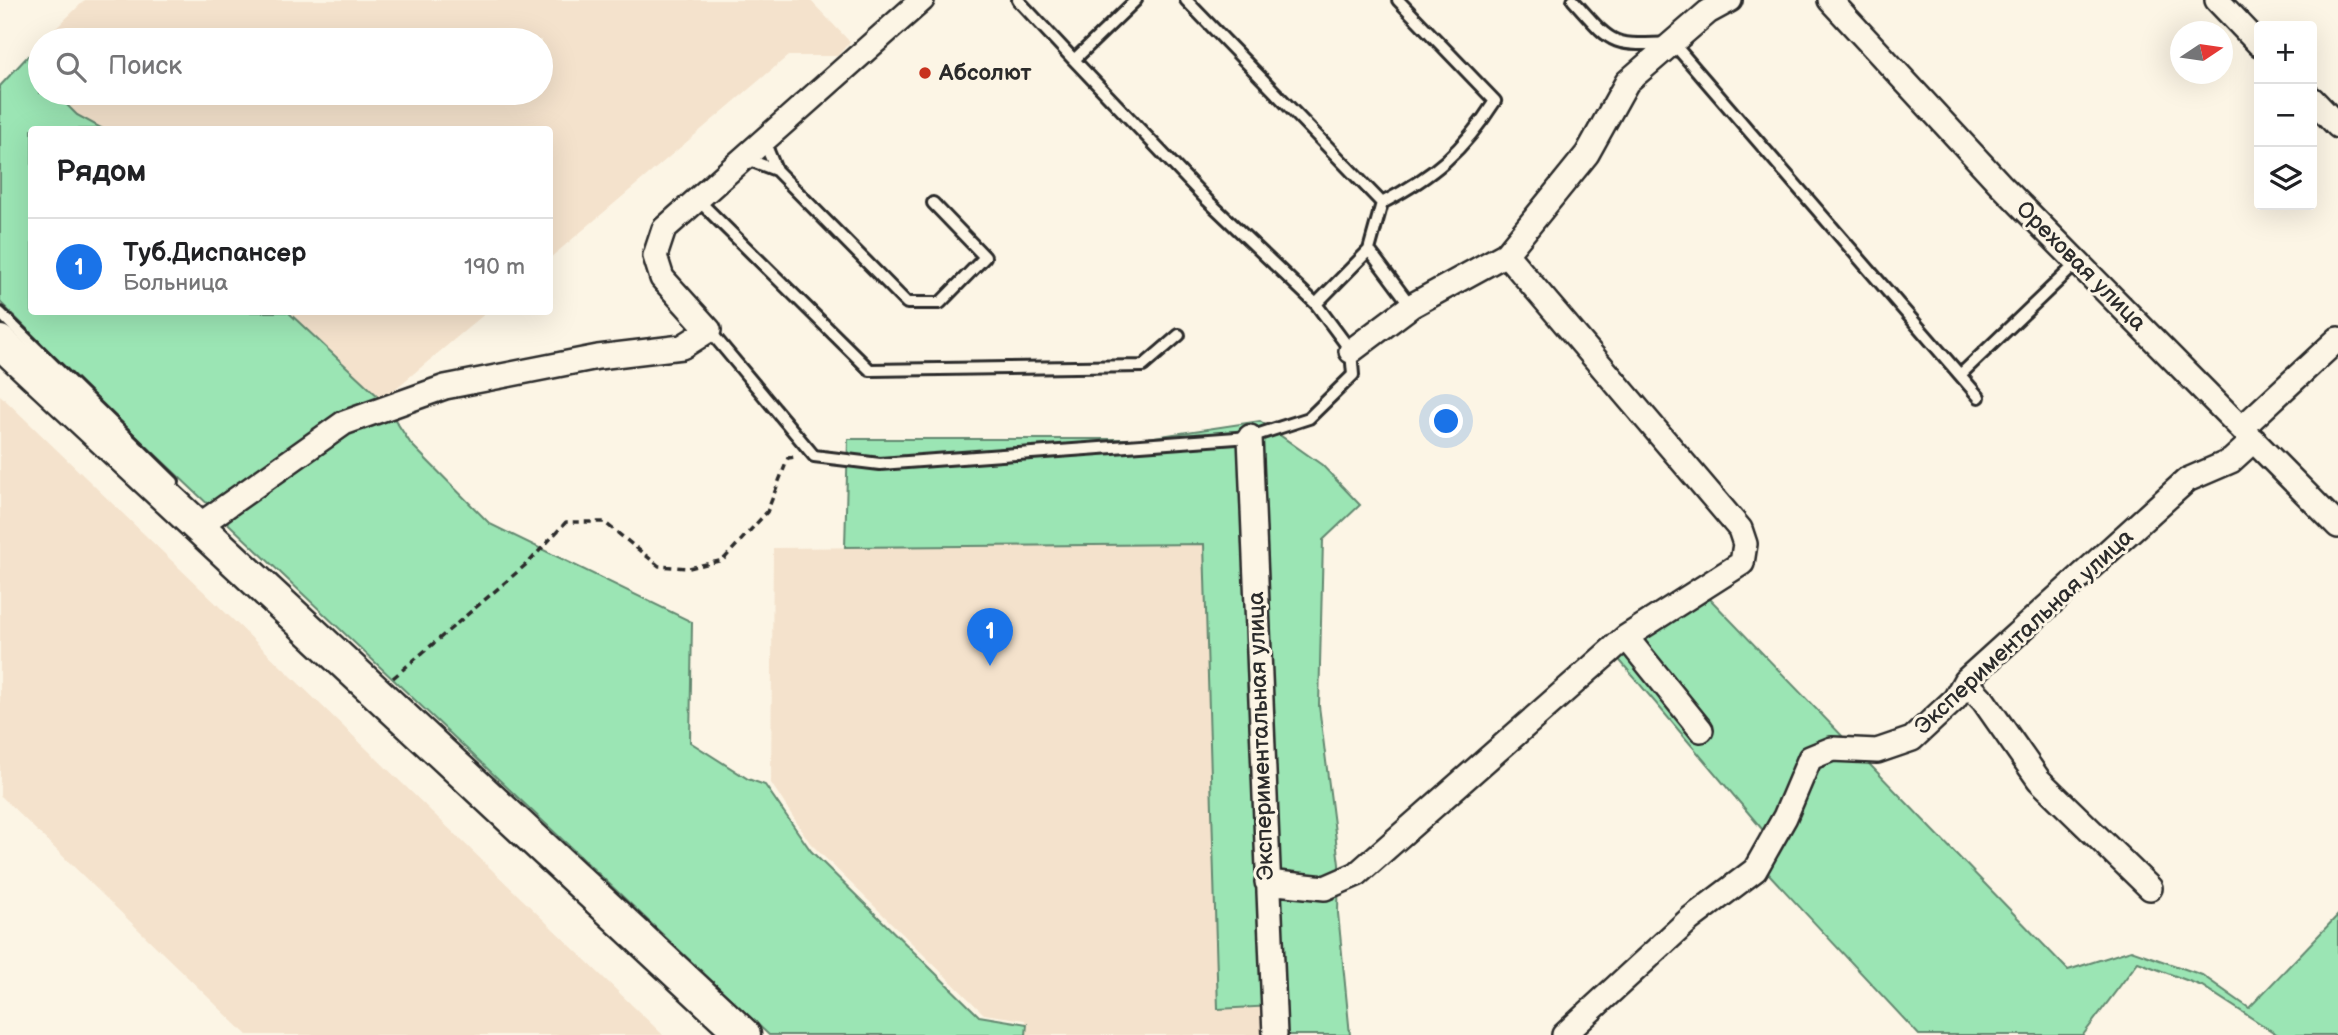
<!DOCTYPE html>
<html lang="ru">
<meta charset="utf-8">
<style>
:root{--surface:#fff;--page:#f2f2f2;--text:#202124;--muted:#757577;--line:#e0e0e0;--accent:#1a73e8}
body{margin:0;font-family:"Balsamiq Sans",sans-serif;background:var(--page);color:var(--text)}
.controls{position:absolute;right:21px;top:21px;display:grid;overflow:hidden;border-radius:7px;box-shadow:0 7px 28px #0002}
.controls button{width:63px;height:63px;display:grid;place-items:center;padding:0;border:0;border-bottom:2px solid var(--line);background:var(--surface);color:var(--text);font:35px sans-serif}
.compass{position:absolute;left:2170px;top:21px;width:63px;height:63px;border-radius:50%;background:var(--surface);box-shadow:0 7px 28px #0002;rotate:77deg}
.you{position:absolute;left:1447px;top:422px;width:24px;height:24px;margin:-18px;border:5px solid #fff;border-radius:50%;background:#1a73e8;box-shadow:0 0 0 10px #1a73e833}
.badge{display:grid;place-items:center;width:46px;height:46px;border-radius:50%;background:var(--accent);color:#fff;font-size:23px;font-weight:700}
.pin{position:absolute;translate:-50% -58px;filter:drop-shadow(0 2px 4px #0008)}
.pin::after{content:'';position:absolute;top:37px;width:24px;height:21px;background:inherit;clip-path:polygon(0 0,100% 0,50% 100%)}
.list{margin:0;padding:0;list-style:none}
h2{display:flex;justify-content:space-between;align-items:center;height:91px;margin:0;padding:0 28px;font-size:30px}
h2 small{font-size:23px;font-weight:400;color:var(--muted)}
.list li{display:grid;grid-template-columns:46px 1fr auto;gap:21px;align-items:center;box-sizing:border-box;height:98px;padding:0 28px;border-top:2px solid var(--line)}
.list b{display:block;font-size:26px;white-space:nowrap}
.list p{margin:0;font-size:23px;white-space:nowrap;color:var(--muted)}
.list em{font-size:23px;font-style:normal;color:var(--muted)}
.icon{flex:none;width:38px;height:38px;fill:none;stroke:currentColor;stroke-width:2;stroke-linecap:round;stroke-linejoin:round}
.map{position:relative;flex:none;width:2338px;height:1035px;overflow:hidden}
.search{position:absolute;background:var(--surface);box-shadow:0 7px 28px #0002;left:28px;top:28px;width:525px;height:77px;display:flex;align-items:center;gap:18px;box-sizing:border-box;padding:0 24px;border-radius:38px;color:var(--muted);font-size:26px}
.panel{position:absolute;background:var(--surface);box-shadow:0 7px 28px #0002;left:28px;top:126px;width:525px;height:189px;border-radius:7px}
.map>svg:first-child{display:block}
.built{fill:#f4e2cc}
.green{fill:#9be5b4;stroke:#638870;stroke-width:2}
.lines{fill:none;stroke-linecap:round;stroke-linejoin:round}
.lane-casing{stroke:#2b2b2b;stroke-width:16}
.street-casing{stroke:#2b2b2b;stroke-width:28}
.secondary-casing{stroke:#2b2b2b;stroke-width:37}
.path{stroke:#2b2b2b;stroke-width:3.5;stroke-dasharray:7 5;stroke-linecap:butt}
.lane{stroke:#fcf5e5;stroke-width:10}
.street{stroke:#fcf5e5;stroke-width:23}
.secondary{stroke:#fcf5e5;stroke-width:32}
.poi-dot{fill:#c8321e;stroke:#fcf5e5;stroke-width:2.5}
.labels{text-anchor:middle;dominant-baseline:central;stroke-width:6;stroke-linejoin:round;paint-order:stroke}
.poi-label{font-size:23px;font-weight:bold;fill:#2b2b2b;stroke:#fcf5e5;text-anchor:start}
.street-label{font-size:23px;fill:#2b2b2b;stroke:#fcf5e5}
</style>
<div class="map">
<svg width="2338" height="1035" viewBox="0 0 2338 1035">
<rect width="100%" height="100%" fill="#fcf5e5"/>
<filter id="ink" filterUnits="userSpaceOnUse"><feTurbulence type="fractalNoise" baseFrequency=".0143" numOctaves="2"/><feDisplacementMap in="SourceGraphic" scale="14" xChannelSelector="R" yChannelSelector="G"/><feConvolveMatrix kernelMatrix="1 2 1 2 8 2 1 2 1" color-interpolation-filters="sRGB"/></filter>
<g filter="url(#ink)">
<path class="built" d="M 85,0 L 810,0 L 850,42 L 837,56 L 788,56 L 550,258 L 550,130 L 103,129 L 77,115 L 55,93 L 541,93 L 541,40 L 44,40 Z
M 288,312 L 487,312 L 382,400 Z
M 0,395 L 663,1035 L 247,1035 L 0,795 Z
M 1204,544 L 1218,1009 L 1273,1006 L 1275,1035 L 1025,1035 L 1025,1020 L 984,1014 L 810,843 L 771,783 L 773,548 Z"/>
<path class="green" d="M 28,56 L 40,69 L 40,93 L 55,93 L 77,115 L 103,129 L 32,130 L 32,312 L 288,312 L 382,400 L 411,444 L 490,524 L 692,622 L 690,742 L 748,779 L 765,785 L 811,851 L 979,1016 L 1027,1024 L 1026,1035 L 769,1035 L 102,404 L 0,302 L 0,86 Z
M 1260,421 L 1322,465 L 1360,505 L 1323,540 L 1319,706 L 1339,864 L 1338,913 L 1350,1035 L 1275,1035 L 1273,1006 L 1218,1009 L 1204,544 L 845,547 L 848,439 L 1141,439 Z
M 1710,599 L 2068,970 L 2131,950 L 2202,975 L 2249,1008 L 2338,915 L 2338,1035 L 2278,1035 L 2202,986 L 2138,962 L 2083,1035 L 1919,1035 L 1768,873 L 1762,829 L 1616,656 Z"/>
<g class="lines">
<g class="lane-casing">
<path id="lane" d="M 1018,0 L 1074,60 L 1136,0
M 1186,0 L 1382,203 C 1434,176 1463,151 1495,101 L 1398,0
M 1573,0 C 1614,46 1610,46 1673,43 L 1979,397
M 764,141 L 776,170 L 907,303 L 940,303 L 985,257 L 933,203
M 744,158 L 776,170
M 698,200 L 870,370 L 1143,366 L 1179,335
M 1369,250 L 1411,306
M 1316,304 L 1369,250 L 1382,203
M 0,313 L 173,482
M 709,330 L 814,456 L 880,464 L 1250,437 L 1309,418 L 1353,375 L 1351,351 L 1316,304 L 1207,200 L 1074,60
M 1960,375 L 2078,262"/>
</g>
<g class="street-casing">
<path id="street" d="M 1830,0 L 2000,184 L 2338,526
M 2217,0 L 2259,44
M 2312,99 L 2338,126
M 1351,351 L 1411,306 L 1506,254 L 1587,154 L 1627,82 L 1708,12 L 1730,0
M 2242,428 L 2338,339
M 1250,437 L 1275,1035
M 197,527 L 344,423 L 445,387 L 598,357 L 682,347 L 709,330 L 662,278 L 655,256 L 664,229 L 922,0
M 1626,637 L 1701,730
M 1965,681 L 1983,700 L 2039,780 L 2150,888
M 1267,882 L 1325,888 L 1357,874 L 1626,637 L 1742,563 L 1745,544 L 1740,529 L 1506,254
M 1564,1035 L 1690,919 L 1755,870 L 1785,817 L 1810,758 L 1832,749 L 1877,751 L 1912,739 L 1955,699 L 1965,681 L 2187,480 L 2231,461 L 2254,440"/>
</g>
<g class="secondary-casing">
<path id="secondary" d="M 0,342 L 744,1035"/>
</g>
<path class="path" d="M 393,678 L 529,562 L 566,522 L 604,522 L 659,566 L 689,568 L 723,560 L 767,512 L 788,458 L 796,457"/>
<use href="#lane" class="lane"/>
<use href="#street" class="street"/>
<use href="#secondary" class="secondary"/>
</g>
</g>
<circle class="poi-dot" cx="925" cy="73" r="7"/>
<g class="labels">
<g class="poi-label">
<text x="939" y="73">Абсолют</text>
</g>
<g class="street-label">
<text transform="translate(2081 266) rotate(45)">Ореховая улица</text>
<text transform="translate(2024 632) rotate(-43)">Экспериментальная улица</text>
<text transform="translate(1261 736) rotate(-92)">Экспериментальная улица</text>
</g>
</g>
</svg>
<div class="controls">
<button>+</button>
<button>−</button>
<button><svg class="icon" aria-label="layers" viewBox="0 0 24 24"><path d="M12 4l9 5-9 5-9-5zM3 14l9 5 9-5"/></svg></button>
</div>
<svg class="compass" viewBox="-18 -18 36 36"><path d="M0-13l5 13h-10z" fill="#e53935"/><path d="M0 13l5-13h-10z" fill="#757577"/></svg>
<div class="you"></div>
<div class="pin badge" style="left:990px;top:666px">1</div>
<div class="search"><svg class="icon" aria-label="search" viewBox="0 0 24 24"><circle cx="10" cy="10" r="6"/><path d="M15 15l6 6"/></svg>Поиск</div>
<section class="panel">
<h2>Рядом<small></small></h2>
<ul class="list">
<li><span class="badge">1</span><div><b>Туб.Диспансер</b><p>Больница</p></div><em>190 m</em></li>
</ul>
</section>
</div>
